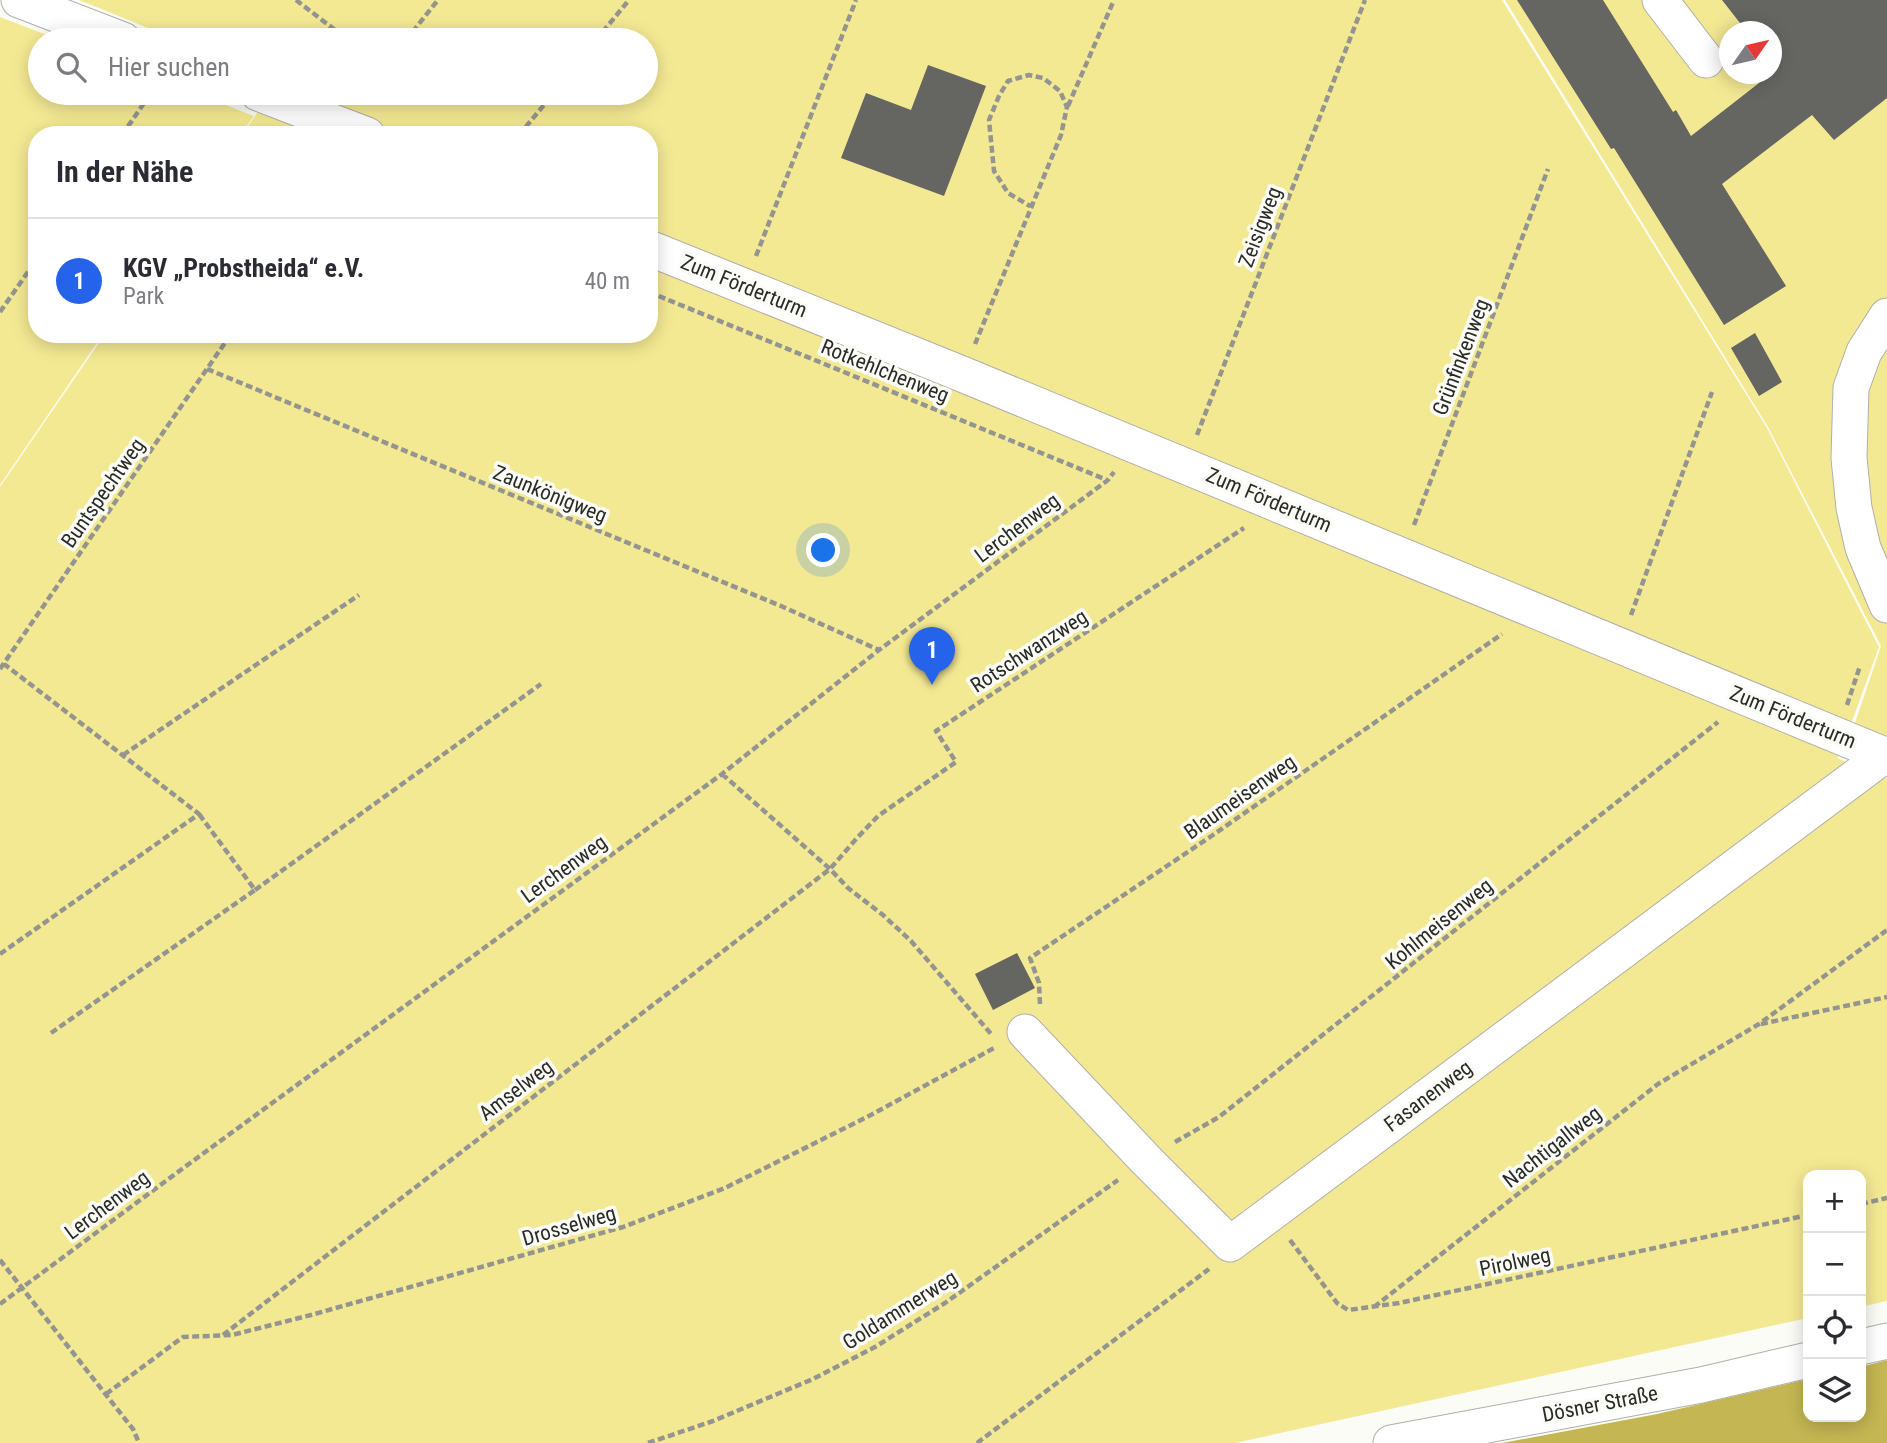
<!DOCTYPE html>
<html lang="de">
<meta charset="utf-8">
<style>
:root{--surface:#fff;--page:#f7f7f7;--text:#2b2b33;--muted:#7c7c81;--line:#e1e1e2;--accent:#2563eb}
body{margin:0;font-family:"Roboto Condensed",sans-serif;background:var(--page);color:var(--text)}
.controls{position:absolute;right:21px;bottom:21px;display:grid;overflow:hidden;border-radius:14px;box-shadow:0 4px 18px #0003}
.controls button{width:63px;height:63px;display:grid;place-items:center;padding:0;border:0;border-bottom:2px solid var(--line);background:var(--surface);color:var(--text);font:35px sans-serif}
.compass{position:absolute;left:1719px;top:21px;width:63px;height:63px;border-radius:50%;background:var(--surface);box-shadow:0 4px 18px #0003;rotate:56deg}
.you{position:absolute;left:824px;top:551px;width:24px;height:24px;margin:-18px;border:5px solid #fff;border-radius:50%;background:#1a73e8;box-shadow:0 0 0 10px #1a73e833}
.badge{display:grid;place-items:center;width:46px;height:46px;border-radius:50%;background:var(--accent);color:#fff;font-size:23px;font-weight:700}
.pin{position:absolute;translate:-50% -58px;filter:drop-shadow(0 2px 4px #0008)}
.pin::after{content:'';position:absolute;top:37px;width:24px;height:21px;background:inherit;clip-path:polygon(0 0,100% 0,50% 100%)}
.list{margin:0;padding:0;list-style:none}
h2{display:flex;justify-content:space-between;align-items:center;height:91px;margin:0;padding:0 28px;font-size:30px}
h2 small{font-size:23px;font-weight:400;color:var(--muted)}
.list li{display:grid;grid-template-columns:46px 1fr auto;gap:21px;align-items:center;box-sizing:border-box;height:126px;padding:0 28px;border-top:2px solid var(--line)}
.list b{display:block;font-size:26px;white-space:nowrap}
.list p{margin:0;font-size:23px;white-space:nowrap;color:var(--muted)}
.list em{font-size:23px;font-style:normal;color:var(--muted)}
.icon{flex:none;width:38px;height:38px;fill:none;stroke:currentColor;stroke-width:2;stroke-linecap:round;stroke-linejoin:round}
.map{position:relative;flex:none;width:1887px;height:1443px;overflow:hidden}
.search{position:absolute;background:var(--surface);box-shadow:0 4px 18px #0003;left:28px;top:28px;width:630px;height:77px;display:flex;align-items:center;gap:18px;box-sizing:border-box;padding:0 24px;border-radius:38px;color:var(--muted);font-size:26px}
.panel{position:absolute;background:var(--surface);box-shadow:0 4px 18px #0003;left:28px;top:126px;width:630px;height:217px;border-radius:28px}
.map>svg:first-child{display:block}
.green{fill:#f4e993;fill-rule:evenodd}
.forest{fill:#c4b653}
.building{fill:#656561}
.lines{fill:none;stroke-linecap:round;stroke-linejoin:round}
.minor-casing{stroke:#afafaa;stroke-width:37}
.path{stroke:#949490;stroke-width:4.5;stroke-dasharray:7 3.5;stroke-linecap:butt}
.minor{stroke:#fff;stroke-width:35}
.labels{text-anchor:middle;dominant-baseline:central;stroke-width:7;stroke-linejoin:round;paint-order:stroke}
.street-label{font-size:21px;fill:#2a2a28;stroke:#fcfcf7}
</style>
<div class="map">
<svg width="1887" height="1443" viewBox="0 0 1887 1443">
<rect width="100%" height="100%" fill="#fcfcf7"/>
<path class="green" d="M 79,0 L 1502,0 L 1767,428 L 1879,647 L 1851,724 L 1837,758 L 1887,779 L 1887,1301 L 1861,1307 L 1861,1175 L 1808,1175 L 1808,1318 L 1235,1443 L 0,1443 L 0,487 L 105,334 L 649,334 L 649,135 L 242,135 L 271,93 L 646,93 L 646,40 L 178,40 Z
M 1505,0 L 1887,0 L 1887,739 L 1854,726 L 1881,646 L 1768,427 ZM 1730,32 L 1772,32 L 1772,74 L 1730,74 Z
M 0,17 L 60,40 L 40,40 L 40,93 L 195,93 L 254,116 L 240,135 L 37,135 L 37,334 L 103,334 L 0,485 Z"/>
<path class="forest" d="M 1887,1360 L 1887,1443 L 1502,1443 L 1657,1414 L 1808,1379 L 1808,1417 L 1861,1417 L 1861,1367 Z"/>
<path class="building" d="M 1517,0 L 1603,0 L 1673,112 L 1676,110 L 1691,136 L 1777,69 L 1772,62 L 1772,32 L 1747,32 L 1722,0 L 1887,0 L 1887,98 L 1834,140 L 1812,115 L 1722,184 L 1786,286 L 1724,325 L 1614,148 L 1611,149 Z
M 928,65 L 986,86 L 944,196 L 841,158 L 866,93 L 911,110 Z
M 1755,333 L 1782,382 L 1759,396 L 1731,348 Z
M 1017,953 L 1035,988 L 993,1010 L 975,974 Z"/>
<g class="lines">
<g class="minor-casing">
<path id="minor" d="M 19,0 L 123,40
M 1660,0 L 1706,60
M 258,93 L 367,135
M 649,248 L 962,374 L 1887,756
M 1887,316 L 1864,352 L 1851,388 L 1849,458 L 1854,508 L 1863,548 L 1887,605
M 1025,1032 L 1146,1160 L 1230,1244 L 1885,755
M 1861,1347 L 1887,1341
M 1391,1443 L 1701,1385 L 1808,1360"/>
</g>
<path class="path" d="M 296,0 L 348,40
M 406,40 L 438,0
M 596,40 L 629,0
M 1068,106 L 1114,0
M 122,135 L 151,93
M 519,135 L 554,93
M 756,256 L 856,0
M 649,292 L 1107,480
M 0,312 L 37,259
M 975,344 L 1061,135 L 1067,107 L 1060,91 L 1043,78 L 1029,75 L 1008,81 L 999,96 L 989,120 L 994,171 L 1008,193 L 1030,206
M 207,369 L 781,606 L 879,650
M 1197,435 L 1365,0
M 1414,525 L 1548,169
M 1631,615 L 1712,392
M 0,669 L 231,334
M 1847,705 L 1860,666
M 123,755 L 359,595
M 722,774 L 830,869 L 848,888 L 883,915 L 911,941 L 992,1035
M 255,890 L 541,684
M 0,954 L 199,814 L 4,664
M 1040,1004 L 1039,983 L 1030,958 L 1213,835 L 1502,634
M 1761,1024 L 1887,997
M 51,1033 L 255,890 L 199,814
M 1175,1142 L 1219,1117 L 1718,722
M 1861,1204 L 1887,1198
M 1290,1240 L 1337,1303 L 1348,1310 L 1399,1303 L 1808,1215
M 0,1260 L 133,1429 L 139,1443
M 0,1304 L 182,1169 L 722,774 L 879,650 L 1108,480 L 1114,472
M 1374,1307 L 1658,1084 L 1759,1024 L 1887,930
M 223,1335 L 830,869 L 857,838 L 878,816 L 956,762 L 936,731 L 1244,528
M 106,1394 L 183,1337 L 232,1335 L 311,1315 L 623,1227 L 725,1188 L 867,1117 L 996,1047
M 648,1443 L 713,1421 L 813,1379 L 875,1347 L 945,1303 L 1118,1180
M 977,1443 L 1209,1269"/>
<use href="#minor" class="minor"/>
</g>
<g class="labels">
<g class="street-label">
<text transform="translate(1260 227) rotate(-69)">Zeisigweg</text>
<text transform="translate(744 286) rotate(22)">Zum Förderturm</text>
<text transform="translate(1461 357) rotate(-69)">Grünfinkenweg</text>
<text transform="translate(885 371) rotate(22)">Rotkehlchenweg</text>
<text transform="translate(103 493) rotate(-55)">Buntspechtweg</text>
<text transform="translate(550 494) rotate(22)">Zaunkönigweg</text>
<text transform="translate(1269 500) rotate(23)">Zum Förderturm</text>
<text transform="translate(1017 528) rotate(-37)">Lerchenweg</text>
<text transform="translate(1029 651) rotate(-33)">Rotschwanzweg</text>
<text transform="translate(1793 717) rotate(22)">Zum Förderturm</text>
<text transform="translate(1240 797) rotate(-35)">Blaumeisenweg</text>
<text transform="translate(564 869) rotate(-36)">Lerchenweg</text>
<text transform="translate(1439 924) rotate(-39)">Kohlmeisenweg</text>
<text transform="translate(516 1090) rotate(-37)">Amselweg</text>
<text transform="translate(1428 1096) rotate(-37)">Fasanenweg</text>
<text transform="translate(1552 1147) rotate(-38)">Nachtigallweg</text>
<text transform="translate(107 1205) rotate(-37)">Lerchenweg</text>
<text transform="translate(569 1226) rotate(-16)">Drosselweg</text>
<text transform="translate(1515 1262) rotate(-12)">Pirolweg</text>
<text transform="translate(900 1310) rotate(-32)">Goldammerweg</text>
<text transform="translate(1600 1404) rotate(-11)">Dösner Straße</text>
</g>
</g>
</svg>
<div class="controls">
<button>+</button>
<button>−</button>
<button><svg class="icon" aria-label="locate" viewBox="0 0 24 24"><circle cx="12" cy="12" r="6"/><path d="M12 2v4M12 18v4M2 12h4M18 12h4"/></svg></button>
<button><svg class="icon" aria-label="layers" viewBox="0 0 24 24"><path d="M12 4l9 5-9 5-9-5zM3 14l9 5 9-5"/></svg></button>
</div>
<svg class="compass" viewBox="-18 -18 36 36"><path d="M0-13l5 13h-10z" fill="#e53935"/><path d="M0 13l5-13h-10z" fill="#7c7c81"/></svg>
<div class="you"></div>
<div class="pin badge" style="left:932px;top:685px">1</div>
<div class="search"><svg class="icon" aria-label="search" viewBox="0 0 24 24"><circle cx="10" cy="10" r="6"/><path d="M15 15l6 6"/></svg>Hier suchen</div>
<section class="panel">
<h2>In der Nähe<small></small></h2>
<ul class="list">
<li><span class="badge">1</span><div><b>KGV „Probstheida“ e.V.</b><p>Park</p></div><em>40 m</em></li>
</ul>
</section>
</div>
